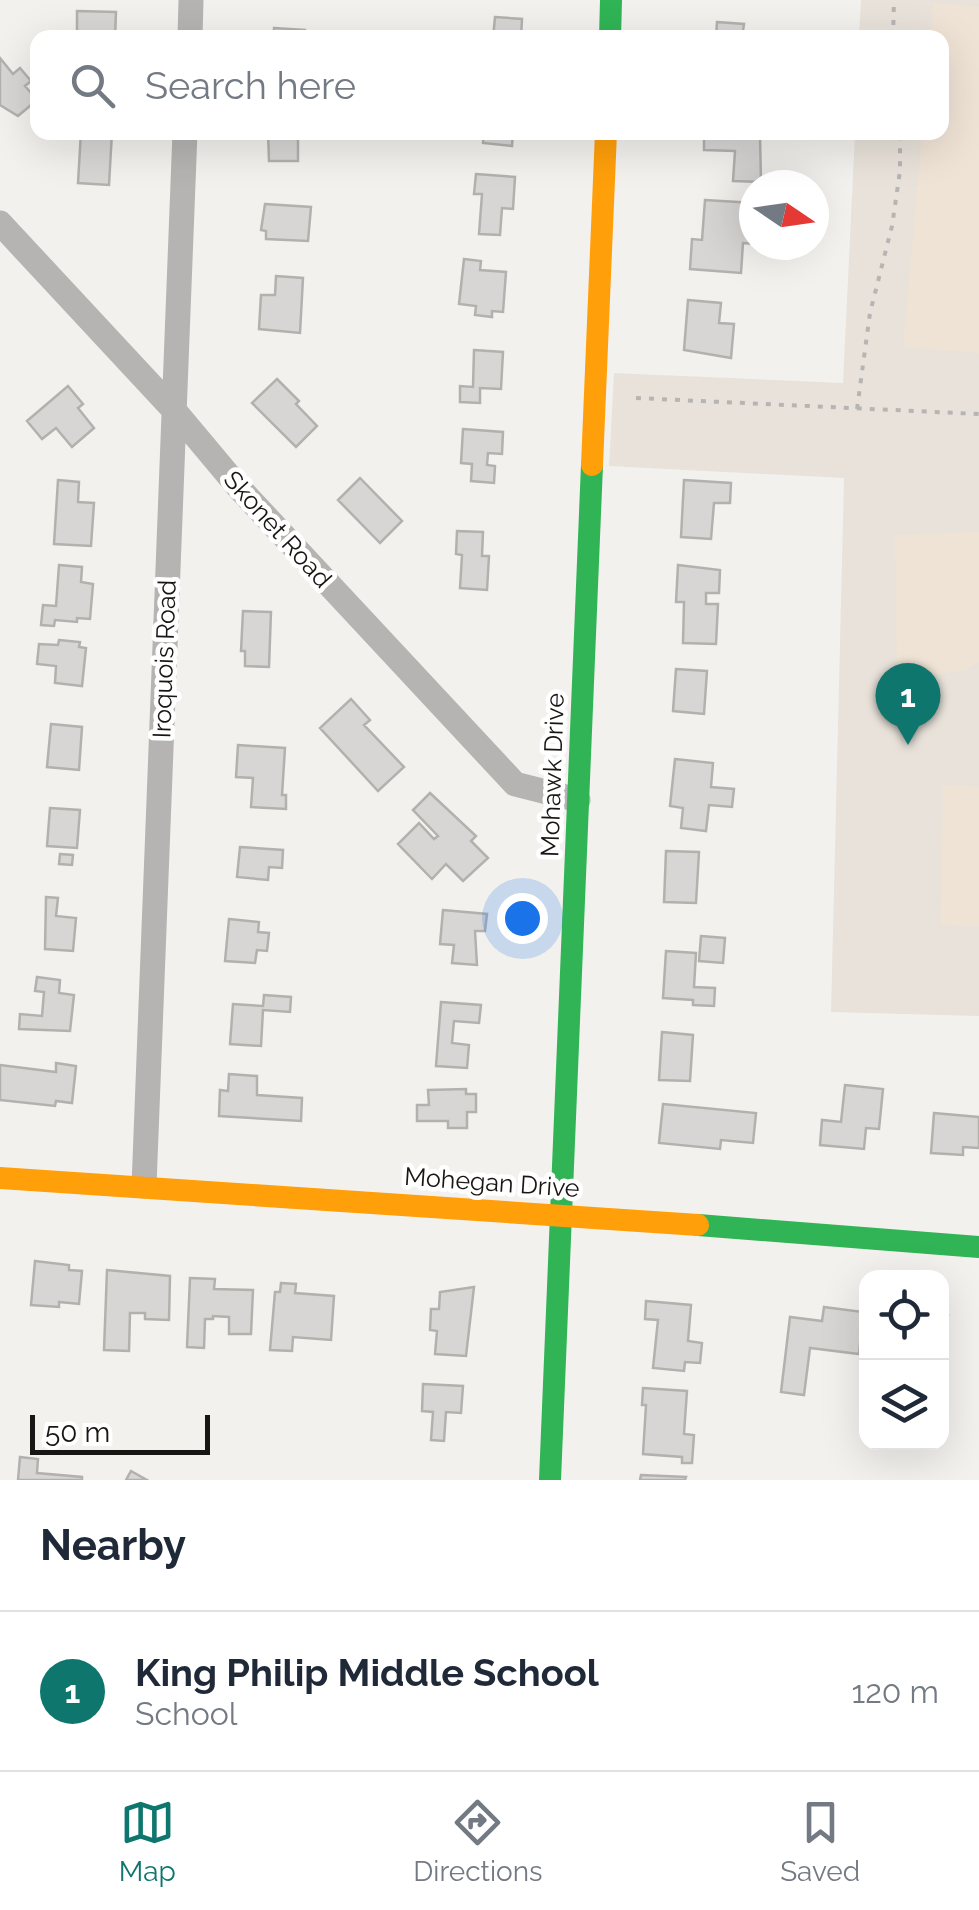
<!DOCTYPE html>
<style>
:root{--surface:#fff;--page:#f6f6f7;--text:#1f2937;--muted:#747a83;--line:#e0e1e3;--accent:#0f766e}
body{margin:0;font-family:Raleway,sans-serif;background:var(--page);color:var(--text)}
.controls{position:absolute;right:30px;bottom:30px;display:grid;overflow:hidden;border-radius:20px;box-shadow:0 10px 40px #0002}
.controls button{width:90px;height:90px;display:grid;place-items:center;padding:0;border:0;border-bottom:2px solid var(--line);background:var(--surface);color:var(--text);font:50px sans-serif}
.compass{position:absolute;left:739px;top:170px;width:90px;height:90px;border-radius:50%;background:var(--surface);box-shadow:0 10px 40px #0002;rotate:103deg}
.scale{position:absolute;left:30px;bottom:25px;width:180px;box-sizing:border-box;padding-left:10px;border:5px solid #181614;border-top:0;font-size:28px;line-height:35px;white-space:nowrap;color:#181614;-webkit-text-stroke:8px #fff;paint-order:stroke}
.you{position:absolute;left:522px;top:918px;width:35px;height:35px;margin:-25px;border:8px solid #fff;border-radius:50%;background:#1a73e8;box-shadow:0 0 0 15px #1a73e833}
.badge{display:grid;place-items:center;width:65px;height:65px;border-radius:50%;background:var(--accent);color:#fff;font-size:32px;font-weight:700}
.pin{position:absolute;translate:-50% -82px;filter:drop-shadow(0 2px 5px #0008)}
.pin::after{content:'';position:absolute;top:52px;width:35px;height:30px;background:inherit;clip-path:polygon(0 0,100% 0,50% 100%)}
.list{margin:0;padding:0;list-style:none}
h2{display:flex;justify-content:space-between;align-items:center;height:130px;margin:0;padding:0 40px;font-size:42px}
h2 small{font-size:32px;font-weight:400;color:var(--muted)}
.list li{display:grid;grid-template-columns:65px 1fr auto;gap:30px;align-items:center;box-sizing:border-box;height:160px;padding:0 40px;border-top:2px solid var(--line)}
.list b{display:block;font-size:38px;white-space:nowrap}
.list p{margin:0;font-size:32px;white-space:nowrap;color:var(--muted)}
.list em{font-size:32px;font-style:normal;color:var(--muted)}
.icon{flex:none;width:55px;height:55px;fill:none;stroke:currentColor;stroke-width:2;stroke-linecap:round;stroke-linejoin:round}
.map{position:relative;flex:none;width:979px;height:1480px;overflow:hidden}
.search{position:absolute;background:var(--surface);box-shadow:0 10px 40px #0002;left:30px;right:30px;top:30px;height:110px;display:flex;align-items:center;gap:25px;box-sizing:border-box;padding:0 35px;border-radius:20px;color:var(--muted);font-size:38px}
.sheet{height:290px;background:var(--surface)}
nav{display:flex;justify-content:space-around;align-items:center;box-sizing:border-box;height:140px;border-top:2px solid var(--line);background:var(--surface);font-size:28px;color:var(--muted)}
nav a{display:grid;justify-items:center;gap:5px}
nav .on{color:var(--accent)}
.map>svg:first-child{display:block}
.built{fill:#e8e2da}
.park{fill:#efe3d5}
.building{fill:#d8d6d4;stroke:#b3b1ae;stroke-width:2.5}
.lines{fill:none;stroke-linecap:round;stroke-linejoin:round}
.path{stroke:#b7b5b4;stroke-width:4;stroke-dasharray:5 8;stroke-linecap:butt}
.street{stroke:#b5b4b2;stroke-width:25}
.fast{stroke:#30b455;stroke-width:22}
.slow{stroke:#ff9f0a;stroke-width:22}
.labels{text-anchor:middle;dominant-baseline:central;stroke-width:9;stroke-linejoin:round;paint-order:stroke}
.street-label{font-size:25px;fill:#181614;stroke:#fff}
</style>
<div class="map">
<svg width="979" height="1480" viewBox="0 0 979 1480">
<rect width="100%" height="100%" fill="#f3f1ee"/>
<path class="built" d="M 861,0 L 979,0 L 979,1016 L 831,1012 L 844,478 L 609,466 L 614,373 L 843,383 L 855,133 L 942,132 L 942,38 L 859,37 Z"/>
<path class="park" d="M 933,3 L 979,7 L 979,353 L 903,347 L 922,133 L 942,132 L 942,38 L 930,37 Z
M 979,532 L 979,663 L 963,670 L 897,684 L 895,535 Z
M 943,785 L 979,787 L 979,926 L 941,925 Z"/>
<path class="building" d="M 77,11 L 116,12 L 115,38 L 77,38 Z
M 495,17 L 522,19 L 521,38 L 493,38 Z
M 717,22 L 744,24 L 742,38 L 716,38 Z
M 274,28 L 305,30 L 305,38 L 274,38 Z
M 0,58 L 13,74 L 20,68 L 31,81 L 25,86 L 37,100 L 18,116 L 0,105 Z
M 81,132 L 112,132 L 109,185 L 78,183 Z
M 268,132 L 298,132 L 298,161 L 269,161 Z
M 484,132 L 513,132 L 512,146 L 483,143 Z
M 704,132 L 764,132 L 764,136 L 760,136 L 761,182 L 733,181 L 735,151 L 704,150 Z
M 476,174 L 515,177 L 513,209 L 502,208 L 500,235 L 479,234 L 482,194 L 474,194 Z
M 705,200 L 754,203 L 754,244 L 743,243 L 741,273 L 690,269 L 692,239 L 702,240 Z
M 265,204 L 311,207 L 308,241 L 266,239 L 266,231 L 261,230 Z
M 464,259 L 481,261 L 480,270 L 506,272 L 503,312 L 492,311 L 492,317 L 475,315 L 476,306 L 459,304 Z
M 276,276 L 303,278 L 300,333 L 259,329 L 261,295 L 275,295 Z
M 688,300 L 721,303 L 719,323 L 734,324 L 731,358 L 684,350 Z
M 474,350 L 503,352 L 501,389 L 480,388 L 480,403 L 460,402 L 460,386 L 473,387 Z
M 277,379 L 299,401 L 296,404 L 317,426 L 296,447 L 252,403 Z
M 68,386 L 83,404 L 78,408 L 94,428 L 72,447 L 56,428 L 42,439 L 27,421 Z
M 463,429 L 503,432 L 502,454 L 488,453 L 487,465 L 495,466 L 494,483 L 471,481 L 472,464 L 461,463 Z
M 360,478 L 402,521 L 380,543 L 338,500 Z
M 58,480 L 79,482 L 78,502 L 94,503 L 91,546 L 54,544 Z
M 684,480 L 731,483 L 730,503 L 714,503 L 711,539 L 681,537 Z
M 457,531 L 483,532 L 482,556 L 489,556 L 487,590 L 460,588 L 462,555 L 456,554 Z
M 59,565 L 82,567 L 81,582 L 93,584 L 90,619 L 77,618 L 77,622 L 55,620 L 54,626 L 41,625 L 43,605 L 56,606 Z
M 678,565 L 720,570 L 719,593 L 706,593 L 706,604 L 718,604 L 716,644 L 683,643 L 684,602 L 676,602 Z
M 243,611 L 271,612 L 269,667 L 245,666 L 245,651 L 241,651 Z
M 59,640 L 80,642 L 79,647 L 86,648 L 82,686 L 55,683 L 56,666 L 37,664 L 39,644 L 58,645 Z
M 676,669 L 707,671 L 704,714 L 673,711 Z
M 351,699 L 370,720 L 364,725 L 404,767 L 378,791 L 320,728 Z
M 51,724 L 82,727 L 79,770 L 47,767 Z
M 238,745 L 285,748 L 282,795 L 286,795 L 286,809 L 251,807 L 253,778 L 236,777 Z
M 675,759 L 713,763 L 711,787 L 734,789 L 732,807 L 709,805 L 706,831 L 681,828 L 683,808 L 670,806 Z
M 430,793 L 476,836 L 471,841 L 488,858 L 463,881 L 446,864 L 432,879 L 398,844 L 419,823 L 434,839 L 438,836 L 413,810 Z
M 50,808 L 80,810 L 77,848 L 47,846 Z
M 240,847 L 283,850 L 282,868 L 269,867 L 268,880 L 237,877 Z
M 666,851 L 699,852 L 696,903 L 664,902 Z
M 60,854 L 73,855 L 72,865 L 59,864 Z
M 46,897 L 58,898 L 56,916 L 76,918 L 73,951 L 45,949 Z
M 443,910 L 487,914 L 485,931 L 475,931 L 477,965 L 452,963 L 454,945 L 440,944 Z
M 229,919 L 259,922 L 258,932 L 269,933 L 267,951 L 257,950 L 255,963 L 225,961 Z
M 701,936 L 725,938 L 723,963 L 699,961 Z
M 666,951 L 696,953 L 694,987 L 715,988 L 714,1006 L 693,1005 L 693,1000 L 663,998 Z
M 37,977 L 60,980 L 59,993 L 74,995 L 70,1031 L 19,1029 L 20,1014 L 42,1016 L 44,992 L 35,991 Z
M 264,995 L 291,997 L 290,1012 L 263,1010 L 261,1046 L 230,1044 L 233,1004 L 263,1006 Z
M 441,1002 L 481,1005 L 479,1023 L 454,1021 L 452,1043 L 469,1045 L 467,1068 L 436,1066 Z
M 662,1032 L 693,1035 L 690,1081 L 659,1080 Z
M 56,1063 L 76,1066 L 72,1103 L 56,1101 L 55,1106 L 0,1100 L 0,1065 L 56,1072 Z
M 229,1074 L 257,1076 L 257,1095 L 302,1098 L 301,1121 L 219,1116 L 220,1090 L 228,1091 Z
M 845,1085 L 883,1089 L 879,1129 L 866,1128 L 864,1149 L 820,1145 L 822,1120 L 841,1122 Z
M 466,1089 L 466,1094 L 476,1094 L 476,1112 L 467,1112 L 467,1128 L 448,1128 L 448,1121 L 417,1121 L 417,1105 L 429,1105 L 428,1090 Z
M 663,1104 L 756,1113 L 753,1143 L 721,1140 L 720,1149 L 659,1143 Z
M 934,1113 L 979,1117 L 979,1148 L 963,1147 L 963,1155 L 931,1153 Z
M 35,1261 L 69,1265 L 69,1270 L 82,1271 L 79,1304 L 59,1302 L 59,1307 L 31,1305 Z
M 107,1270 L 170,1276 L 169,1320 L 145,1319 L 145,1313 L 130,1313 L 129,1351 L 104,1350 Z
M 190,1278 L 215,1279 L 214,1289 L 253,1290 L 251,1334 L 229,1334 L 229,1317 L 213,1316 L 213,1319 L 205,1319 L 204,1348 L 187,1347 Z
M 281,1283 L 296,1284 L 295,1293 L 334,1296 L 331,1340 L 293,1337 L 292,1351 L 270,1350 L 275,1292 L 280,1292 Z
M 474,1287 L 466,1356 L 435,1354 L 437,1331 L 430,1330 L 431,1309 L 439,1309 L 440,1292 Z
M 646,1301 L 691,1305 L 688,1341 L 702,1343 L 700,1363 L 685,1362 L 684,1371 L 653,1368 L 658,1320 L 645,1319 Z
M 824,1307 L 863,1312 L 859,1354 L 810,1348 L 804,1395 L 781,1392 L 790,1317 L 822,1321 Z
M 942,1315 L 948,1315 L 944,1363 L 942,1363 Z
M 423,1384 L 463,1386 L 461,1413 L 446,1412 L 444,1441 L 431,1440 L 433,1412 L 422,1411 Z
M 643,1388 L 687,1391 L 684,1434 L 694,1435 L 692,1463 L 682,1463 L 682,1457 L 643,1454 L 646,1405 L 642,1405 Z
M 20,1457 L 38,1459 L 37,1473 L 82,1477 L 82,1480 L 18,1480 Z
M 131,1471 L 147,1480 L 126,1480 Z
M 641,1475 L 686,1477 L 685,1480 L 640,1480 Z"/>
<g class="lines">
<path class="path" d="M 893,38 L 894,0
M 636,398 L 979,414
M 857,409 L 870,313 L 892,226 L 900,171 L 900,132"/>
<path class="street" d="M 190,38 L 191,0
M 0,223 L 173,409 L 240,489 L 515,784 L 578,800
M 144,1186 L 185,132"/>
<path class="fast" d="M 610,38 L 611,0
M 698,1225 L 979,1247
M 550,1480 L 592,465"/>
<path class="slow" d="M 592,465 L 606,132
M 0,1178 L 698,1225"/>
</g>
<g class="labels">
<g class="street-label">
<text transform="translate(278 529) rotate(48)">Skonet Road</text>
<text transform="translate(164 659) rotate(-88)">Iroquois Road</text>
<text transform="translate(552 775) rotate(-88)">Mohawk Drive</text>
<text transform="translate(492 1182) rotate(4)">Mohegan Drive</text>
</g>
</g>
</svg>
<div class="controls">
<button><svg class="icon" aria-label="locate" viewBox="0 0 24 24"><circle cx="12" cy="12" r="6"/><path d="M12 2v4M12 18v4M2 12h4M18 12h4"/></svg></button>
<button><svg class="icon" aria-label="layers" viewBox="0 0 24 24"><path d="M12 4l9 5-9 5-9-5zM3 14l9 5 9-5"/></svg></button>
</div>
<svg class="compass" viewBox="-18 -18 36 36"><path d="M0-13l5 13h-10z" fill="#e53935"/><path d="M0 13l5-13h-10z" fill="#747a83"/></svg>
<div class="scale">50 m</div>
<div class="you"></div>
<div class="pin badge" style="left:908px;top:745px">1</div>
<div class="search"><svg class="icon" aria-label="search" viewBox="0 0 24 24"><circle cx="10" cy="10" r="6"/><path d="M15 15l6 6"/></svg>Search here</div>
</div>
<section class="sheet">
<h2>Nearby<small></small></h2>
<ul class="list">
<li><span class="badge">1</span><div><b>King Philip Middle School</b><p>School</p></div><em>120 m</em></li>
</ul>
</section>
<nav>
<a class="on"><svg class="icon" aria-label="map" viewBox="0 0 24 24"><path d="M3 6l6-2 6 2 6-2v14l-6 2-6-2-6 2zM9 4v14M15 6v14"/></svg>Map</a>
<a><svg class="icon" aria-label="directions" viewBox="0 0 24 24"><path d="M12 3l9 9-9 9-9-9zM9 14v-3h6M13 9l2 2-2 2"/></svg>Directions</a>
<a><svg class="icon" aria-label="saved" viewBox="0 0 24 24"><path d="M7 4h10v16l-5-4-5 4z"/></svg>Saved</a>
</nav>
